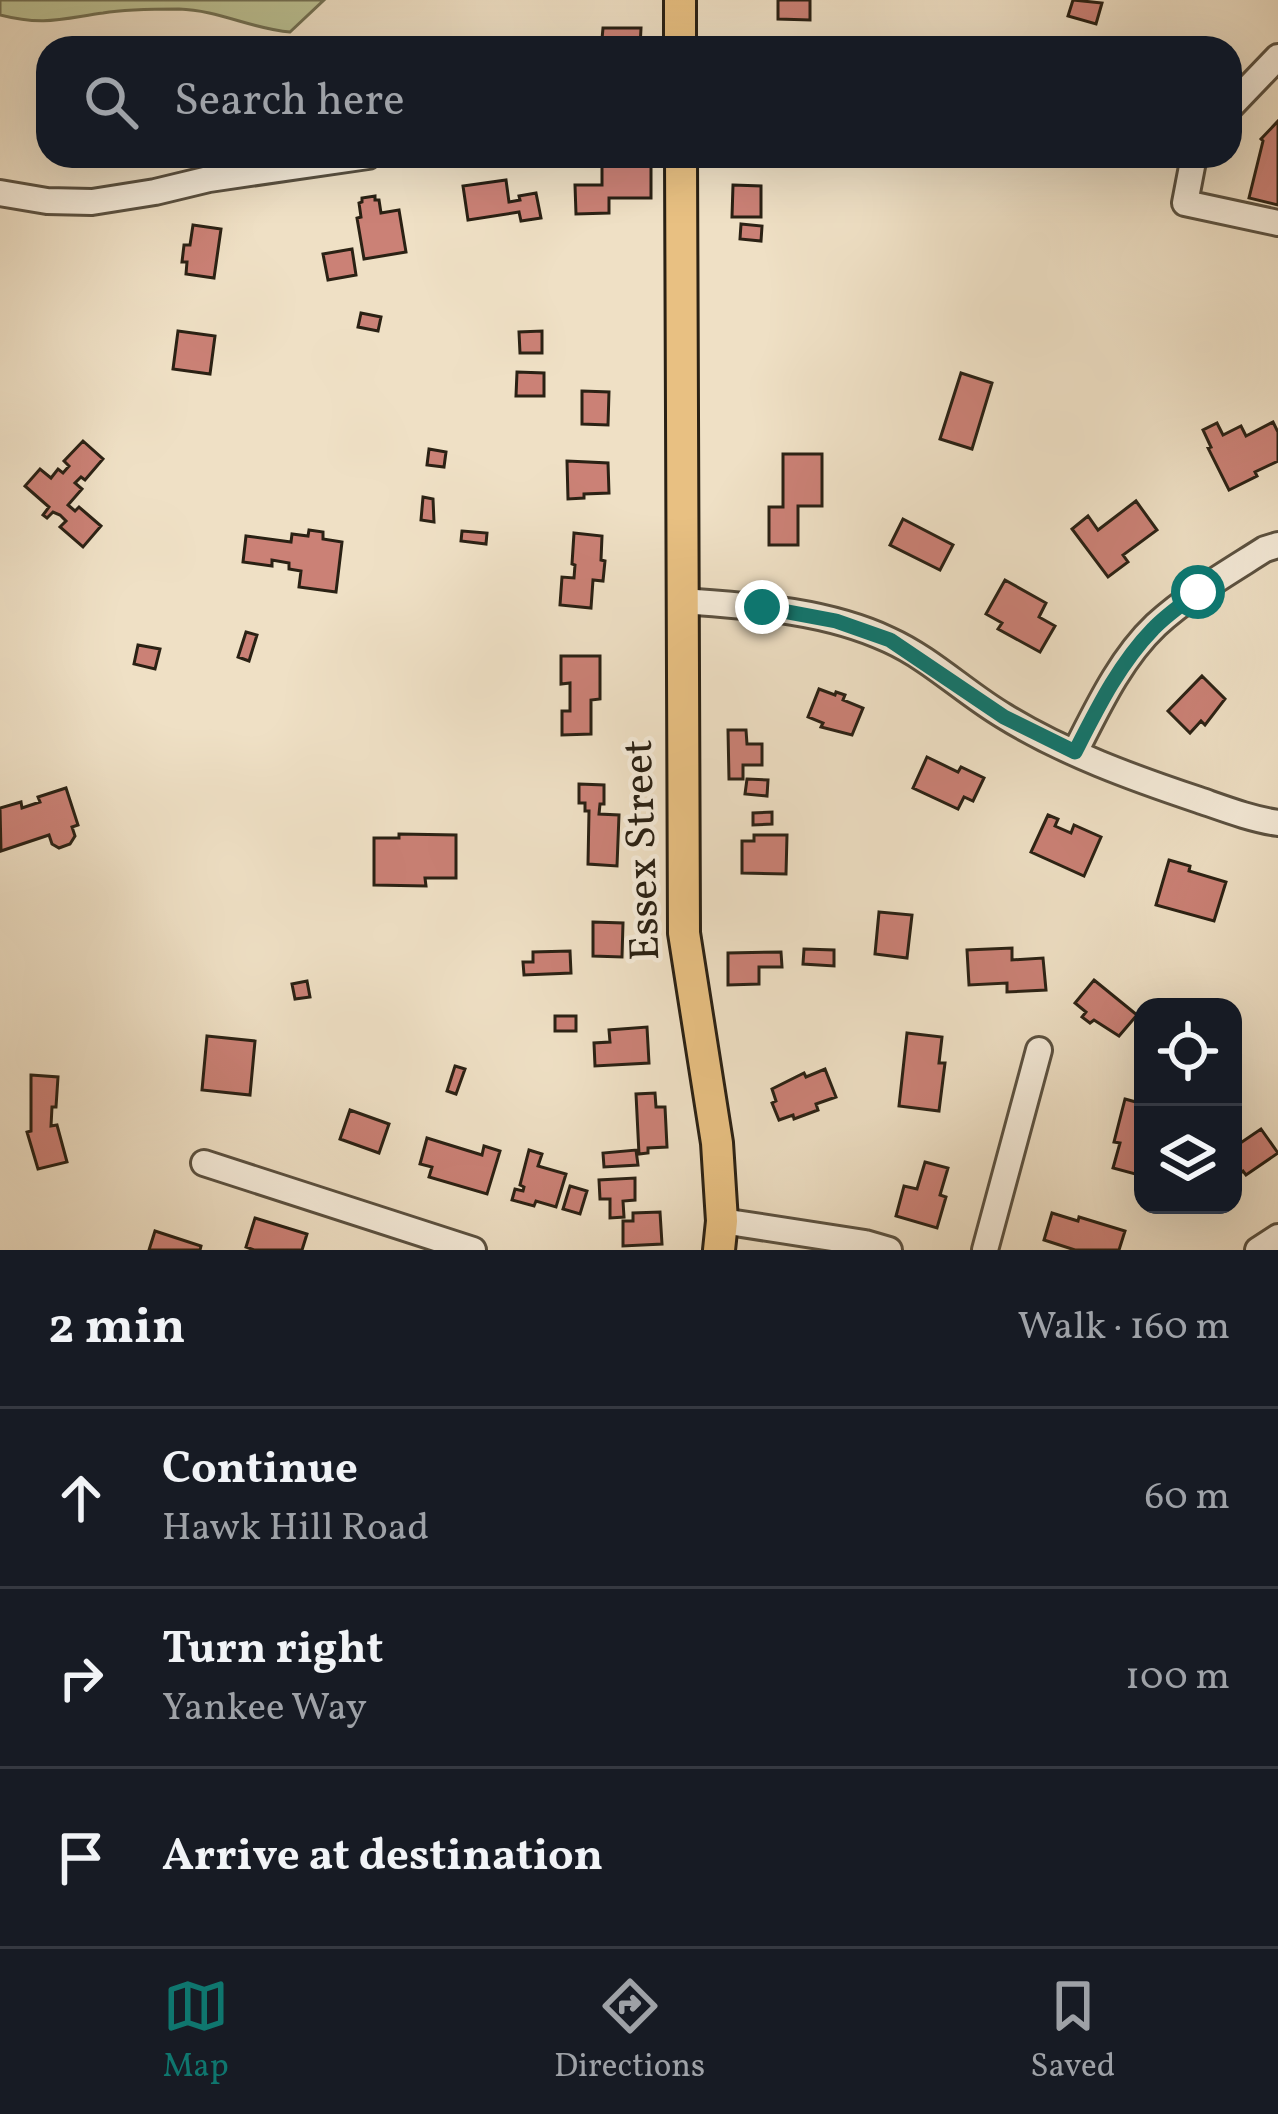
<!DOCTYPE html>
<meta charset="utf-8">
<style>
:root{--surface:#171b24;--page:#20242c;--text:#f1f3f6;--muted:#9ea1a6;--line:#363941;--accent:#0f766e}
body{margin:0;font-family:Vollkorn,serif;background:var(--page);color:var(--text)}
.controls{position:absolute;right:36px;bottom:36px;display:grid;overflow:hidden;border-radius:24px;box-shadow:0 12px 48px #0002}
.controls button{width:108px;height:108px;display:grid;place-items:center;padding:0;border:0;border-bottom:3px solid var(--line);background:var(--surface);color:var(--text);font:60px sans-serif}
.stop{position:absolute;width:36px;height:36px;margin:-27px;border:9px solid #0f766e;border-radius:50%;background:#fff}
.stop.end{background:#0f766e;border-color:#fff;box-shadow:0 3px 12px #0008}
.list{margin:0;padding:0;list-style:none}
h2{display:flex;justify-content:space-between;align-items:center;height:156px;margin:0;padding:0 48px;font-size:51px}
h2 small{font-size:39px;font-weight:400;color:var(--muted)}
.list li{display:grid;grid-template-columns:78px 1fr auto;gap:36px;align-items:center;box-sizing:border-box;height:180px;padding:0 48px;border-top:3px solid var(--line)}
.list b{display:block;font-size:45px;white-space:nowrap}
.list p{margin:0;font-size:39px;white-space:nowrap;color:var(--muted)}
.list em{font-size:39px;font-style:normal;color:var(--muted)}
.icon{flex:none;width:66px;height:66px;fill:none;stroke:currentColor;stroke-width:2;stroke-linecap:round;stroke-linejoin:round}
.map{position:relative;flex:none;width:1278px;height:1250px;overflow:hidden}
.search{position:absolute;background:var(--surface);box-shadow:0 12px 48px #0002;left:36px;right:36px;top:36px;height:132px;display:flex;align-items:center;gap:30px;box-sizing:border-box;padding:0 42px;border-radius:36px;color:var(--muted);font-size:45px}
.sheet{height:696px;background:var(--surface)}
nav{display:flex;justify-content:space-around;align-items:center;box-sizing:border-box;height:168px;border-top:3px solid var(--line);background:var(--surface);font-size:33px;color:var(--muted)}
nav a{display:grid;justify-items:center;gap:6px}
nav .on{color:var(--accent)}
.map>svg:first-child{display:block}
.green{fill:#bcc193;stroke:#737154;stroke-width:3}
.building{fill:#cb8176;stroke:#2a2114;stroke-width:3}
.lines{fill:none;stroke-linecap:round;stroke-linejoin:round}
.minor-casing{stroke:#5b5140;stroke-width:30}
.major-casing{stroke:#2a2114;stroke-width:36}
.minor{stroke:#f5ebd9;stroke-width:24}
.major{stroke:#e8c082;stroke-width:30}
.route{stroke:#0f766e;stroke-width:15}
.labels{text-anchor:middle;dominant-baseline:central;stroke-width:9;stroke-linejoin:round;paint-order:stroke}
.street-label{font-size:42px;fill:#2a2114;stroke:#f5ebd9}
</style>
<div class="map">
<svg width="1278" height="1250" viewBox="0 0 1278 1250">
<rect width="100%" height="100%" fill="#efe0c5"/>
<filter id="stains"><feTurbulence type="fractalNoise" baseFrequency=".00167" numOctaves="4"/><feColorMatrix values="0 0 0 0 .2 0 0 0 0 .09 0 0 0 0 .02 0 0 0 .5 -.17"/></filter>
<radialGradient id="worn" r=".72"><stop offset=".6" stop-color="#630" stop-opacity="0"/><stop offset="1" stop-color="#630" stop-opacity=".3"/></radialGradient>
<path class="green" d="M 0,0 L 324,0 L 290,32 C 252,29 218,10 179,9 C 155,9 127,9 103,13 C 61,19 43,26 0,15 Z"/>
<path class="building" d="M 778,0 L 810,0 L 810,20 L 778,19 Z
M 1073,0 L 1102,3 L 1096,24 L 1068,16 Z
M 603,28 L 641,28 L 640,48 L 609,48 L 609,39 L 602,39 Z
M 1278,121 L 1278,205 L 1249,198 L 1263,141 L 1261,139 Z
M 602,165 L 651,165 L 651,198 L 609,198 L 609,213 L 576,214 L 575,185 L 602,185 Z
M 506,180 L 509,202 L 520,200 L 519,196 L 536,193 L 541,218 L 521,221 L 519,212 L 468,220 L 463,186 Z
M 733,185 L 761,186 L 761,217 L 732,217 Z
M 375,196 L 375,200 L 379,200 L 381,213 L 399,210 L 406,252 L 364,259 L 357,218 L 361,217 L 359,203 L 362,202 L 362,198 Z
M 741,224 L 762,226 L 761,241 L 740,239 Z
M 193,225 L 221,229 L 214,278 L 186,274 L 187,262 L 182,262 L 184,245 L 190,245 Z
M 352,249 L 356,275 L 328,280 L 323,254 Z
M 361,313 L 381,317 L 378,331 L 358,327 Z
M 178,331 L 215,336 L 210,374 L 173,369 Z
M 542,331 L 542,353 L 520,353 L 519,332 Z
M 517,372 L 544,373 L 544,396 L 516,396 Z
M 961,373 L 992,383 L 972,449 L 940,439 Z
M 582,391 L 609,392 L 608,425 L 582,424 Z
M 1273,422 L 1278,432 L 1278,461 L 1255,472 L 1257,476 L 1229,490 L 1208,448 L 1211,447 L 1203,430 L 1217,423 L 1223,435 L 1241,426 L 1246,436 Z
M 83,441 L 103,459 L 85,480 L 81,477 L 75,483 L 82,489 L 68,505 L 75,511 L 79,507 L 101,526 L 83,547 L 60,527 L 66,521 L 60,515 L 53,512 L 47,518 L 43,515 L 49,507 L 25,486 L 40,469 L 51,478 L 58,469 L 63,473 L 69,466 L 64,461 Z
M 429,449 L 446,452 L 444,467 L 427,465 Z
M 783,454 L 822,454 L 822,506 L 798,506 L 798,545 L 769,545 L 769,507 L 783,507 Z
M 567,461 L 608,463 L 609,493 L 584,494 L 584,498 L 568,499 Z
M 423,497 L 433,499 L 434,522 L 421,520 Z
M 1136,501 L 1157,530 L 1123,555 L 1128,562 L 1108,577 L 1072,529 L 1088,516 L 1098,530 Z
M 903,519 L 953,545 L 940,570 L 890,545 Z
M 309,530 L 323,532 L 323,539 L 342,542 L 336,592 L 299,587 L 301,571 L 289,569 L 289,563 L 272,560 L 272,566 L 243,562 L 246,536 L 291,542 L 292,534 L 308,536 Z
M 462,531 L 487,533 L 486,544 L 461,541 Z
M 574,533 L 602,536 L 601,560 L 605,561 L 603,581 L 593,580 L 591,608 L 560,605 L 562,577 L 574,578 L 575,565 L 572,564 Z
M 1005,580 L 1046,603 L 1039,617 L 1055,626 L 1040,652 L 998,629 L 1002,623 L 986,614 Z
M 246,632 L 257,635 L 249,661 L 238,657 Z
M 138,645 L 160,649 L 155,669 L 134,664 Z
M 561,656 L 600,656 L 600,699 L 591,700 L 591,734 L 562,735 L 562,711 L 570,711 L 570,683 L 561,684 Z
M 1202,676 L 1225,699 L 1205,725 L 1201,721 L 1190,733 L 1168,711 Z
M 819,689 L 835,695 L 836,692 L 845,695 L 843,700 L 863,708 L 852,735 L 821,727 L 823,723 L 808,717 Z
M 728,730 L 746,730 L 747,744 L 762,744 L 762,765 L 743,765 L 743,779 L 729,779 Z
M 927,757 L 958,772 L 961,767 L 984,778 L 973,801 L 964,797 L 958,809 L 913,788 Z
M 747,779 L 768,780 L 767,796 L 745,794 Z
M 579,784 L 604,785 L 604,804 L 600,804 L 599,814 L 619,815 L 617,866 L 588,864 L 589,811 L 585,811 L 585,803 L 579,803 Z
M 66,788 L 78,825 L 72,827 L 75,836 L 70,844 L 59,848 L 52,844 L 49,835 L 1,851 L 0,808 L 21,802 L 22,808 L 40,802 L 38,797 Z
M 772,812 L 772,824 L 753,825 L 753,813 Z
M 1048,815 L 1058,819 L 1055,826 L 1071,833 L 1074,825 L 1101,837 L 1084,876 L 1031,852 Z
M 399,834 L 456,835 L 456,878 L 425,878 L 426,886 L 374,885 L 374,838 L 399,838 Z
M 754,835 L 787,835 L 786,874 L 742,873 L 742,841 L 754,841 Z
M 1169,860 L 1190,866 L 1189,871 L 1226,882 L 1214,921 L 1156,905 Z
M 879,912 L 912,915 L 907,958 L 875,954 Z
M 593,922 L 623,923 L 622,957 L 593,956 Z
M 1012,948 L 1012,960 L 1043,958 L 1046,990 L 1007,992 L 1007,983 L 969,985 L 967,950 Z
M 804,949 L 834,950 L 834,966 L 803,964 Z
M 570,951 L 571,973 L 524,975 L 523,962 L 533,962 L 533,952 Z
M 781,952 L 782,967 L 759,967 L 759,984 L 728,985 L 728,953 Z
M 1094,980 L 1137,1015 L 1119,1036 L 1094,1020 L 1090,1023 L 1082,1017 L 1086,1012 L 1075,1003 Z
M 307,981 L 310,997 L 295,999 L 292,984 Z
M 555,1016 L 576,1016 L 576,1031 L 555,1031 Z
M 647,1027 L 649,1063 L 595,1066 L 594,1043 L 610,1042 L 609,1030 Z
M 907,1033 L 942,1037 L 939,1063 L 945,1063 L 939,1111 L 899,1106 Z
M 207,1036 L 255,1041 L 250,1095 L 202,1090 Z
M 455,1066 L 465,1069 L 456,1094 L 447,1091 Z
M 825,1069 L 836,1097 L 816,1104 L 818,1110 L 794,1119 L 793,1115 L 779,1120 L 772,1103 L 776,1101 L 772,1089 L 804,1073 L 806,1077 Z
M 31,1075 L 58,1077 L 56,1107 L 52,1107 L 51,1126 L 57,1125 L 67,1162 L 38,1169 L 27,1132 L 31,1131 Z
M 655,1093 L 656,1107 L 665,1107 L 667,1147 L 648,1148 L 648,1153 L 639,1154 L 636,1094 Z
M 1125,1099 L 1143,1104 L 1143,1161 L 1139,1175 L 1113,1168 L 1120,1143 L 1114,1142 Z
M 350,1110 L 389,1124 L 379,1153 L 340,1139 Z
M 1261,1129 L 1278,1153 L 1246,1175 L 1243,1171 L 1233,1178 L 1233,1148 Z
M 427,1138 L 482,1155 L 484,1146 L 500,1151 L 487,1194 L 429,1177 L 432,1167 L 420,1164 Z
M 529,1150 L 542,1154 L 538,1166 L 566,1174 L 556,1207 L 536,1201 L 534,1206 L 512,1200 L 515,1189 L 523,1191 L 524,1187 L 520,1185 Z
M 636,1150 L 638,1165 L 604,1167 L 603,1153 Z
M 925,1162 L 948,1168 L 940,1195 L 946,1197 L 937,1228 L 896,1216 L 904,1186 L 917,1189 Z
M 635,1178 L 635,1200 L 623,1201 L 624,1217 L 610,1218 L 610,1199 L 600,1199 L 599,1180 Z
M 570,1186 L 587,1191 L 580,1214 L 563,1209 Z
M 660,1212 L 662,1244 L 623,1246 L 623,1221 L 633,1221 L 633,1213 Z
M 1052,1213 L 1078,1221 L 1079,1217 L 1125,1231 L 1119,1250 L 1075,1250 L 1044,1240 Z
M 255,1218 L 307,1234 L 302,1250 L 254,1250 L 246,1247 Z
M 155,1231 L 201,1246 L 200,1250 L 149,1250 Z"/>
<g class="lines">
<g class="minor-casing">
<path id="minor" d="M 1230,107 L 1278,57
M 1194,156 L 1185,203 L 1278,223
M 0,193 L 47,201 L 92,202 L 155,192 L 209,179 L 368,156
M 682,601 C 751,606 825,610 889,640 C 931,659 965,693 1004,716 C 1064,753 1133,778 1199,800 C 1225,809 1251,819 1278,823
M 1075,752 C 1097,709 1120,659 1156,625 C 1189,595 1229,572 1265,549 L 1278,545
M 204,1163 L 473,1250
M 722,1221 L 865,1243 L 889,1250
M 985,1250 L 1039,1050
M 1258,1250 L 1278,1237"/>
</g>
<g class="major-casing">
<path id="major" d="M 680,0 L 680,48
M 681,156 L 684,933 L 717,1143 L 722,1221 L 719,1250"/>
</g>
<use href="#minor" class="minor"/>
<use href="#major" class="major"/>
</g>
<g class="lines">
<path class="route" d="M 762,607 L 836,621 L 890,640 L 1004,717 L 1075,752 C 1097,709 1119,664 1153,629 C 1166,615 1183,604 1198,592"/>
</g>
<g class="labels">
<g class="street-label">
<text transform="translate(644 850) rotate(-92)">Essex Street</text>
</g>
</g>
<rect width="100%" height="100%" filter="url(#stains)"/>
<rect width="100%" height="100%" fill="url(#worn)"/>
</svg>
<div class="controls">
<button><svg class="icon" aria-label="locate" viewBox="0 0 24 24"><circle cx="12" cy="12" r="6"/><path d="M12 2v4M12 18v4M2 12h4M18 12h4"/></svg></button>
<button><svg class="icon" aria-label="layers" viewBox="0 0 24 24"><path d="M12 4l9 5-9 5-9-5zM3 14l9 5 9-5"/></svg></button>
</div>
<div class="stop" style="left:1198px;top:592px"></div>
<div class="stop end" style="left:762px;top:607px"></div>
<div class="search"><svg class="icon" aria-label="search" viewBox="0 0 24 24"><circle cx="10" cy="10" r="6"/><path d="M15 15l6 6"/></svg>Search here</div>
</div>
<section class="sheet">
<h2>2 min<small>Walk · 160 m</small></h2>
<ul class="list">
<li><svg class="icon" aria-label="ahead" viewBox="0 0 24 24"><path d="M12 20V5M6 11l6-6 6 6"/></svg><div><b>Continue</b><p>Hawk Hill Road</p></div><em>60 m</em></li>
<li><svg class="icon" aria-label="right" viewBox="0 0 24 24"><path d="M7 20v-9h11M14 6l5 5-5 5"/></svg><div><b>Turn right</b><p>Yankee Way</p></div><em>100 m</em></li>
<li><svg class="icon" aria-label="arrive" viewBox="0 0 24 24"><path d="M6 21V4h12l-3 4 3 4H6"/></svg><div><b>Arrive at destination</b></div></li>
</ul>
</section>
<nav>
<a class="on"><svg class="icon" aria-label="map" viewBox="0 0 24 24"><path d="M3 6l6-2 6 2 6-2v14l-6 2-6-2-6 2zM9 4v14M15 6v14"/></svg>Map</a>
<a><svg class="icon" aria-label="directions" viewBox="0 0 24 24"><path d="M12 3l9 9-9 9-9-9zM9 14v-3h6M13 9l2 2-2 2"/></svg>Directions</a>
<a><svg class="icon" aria-label="saved" viewBox="0 0 24 24"><path d="M7 4h10v16l-5-4-5 4z"/></svg>Saved</a>
</nav>
